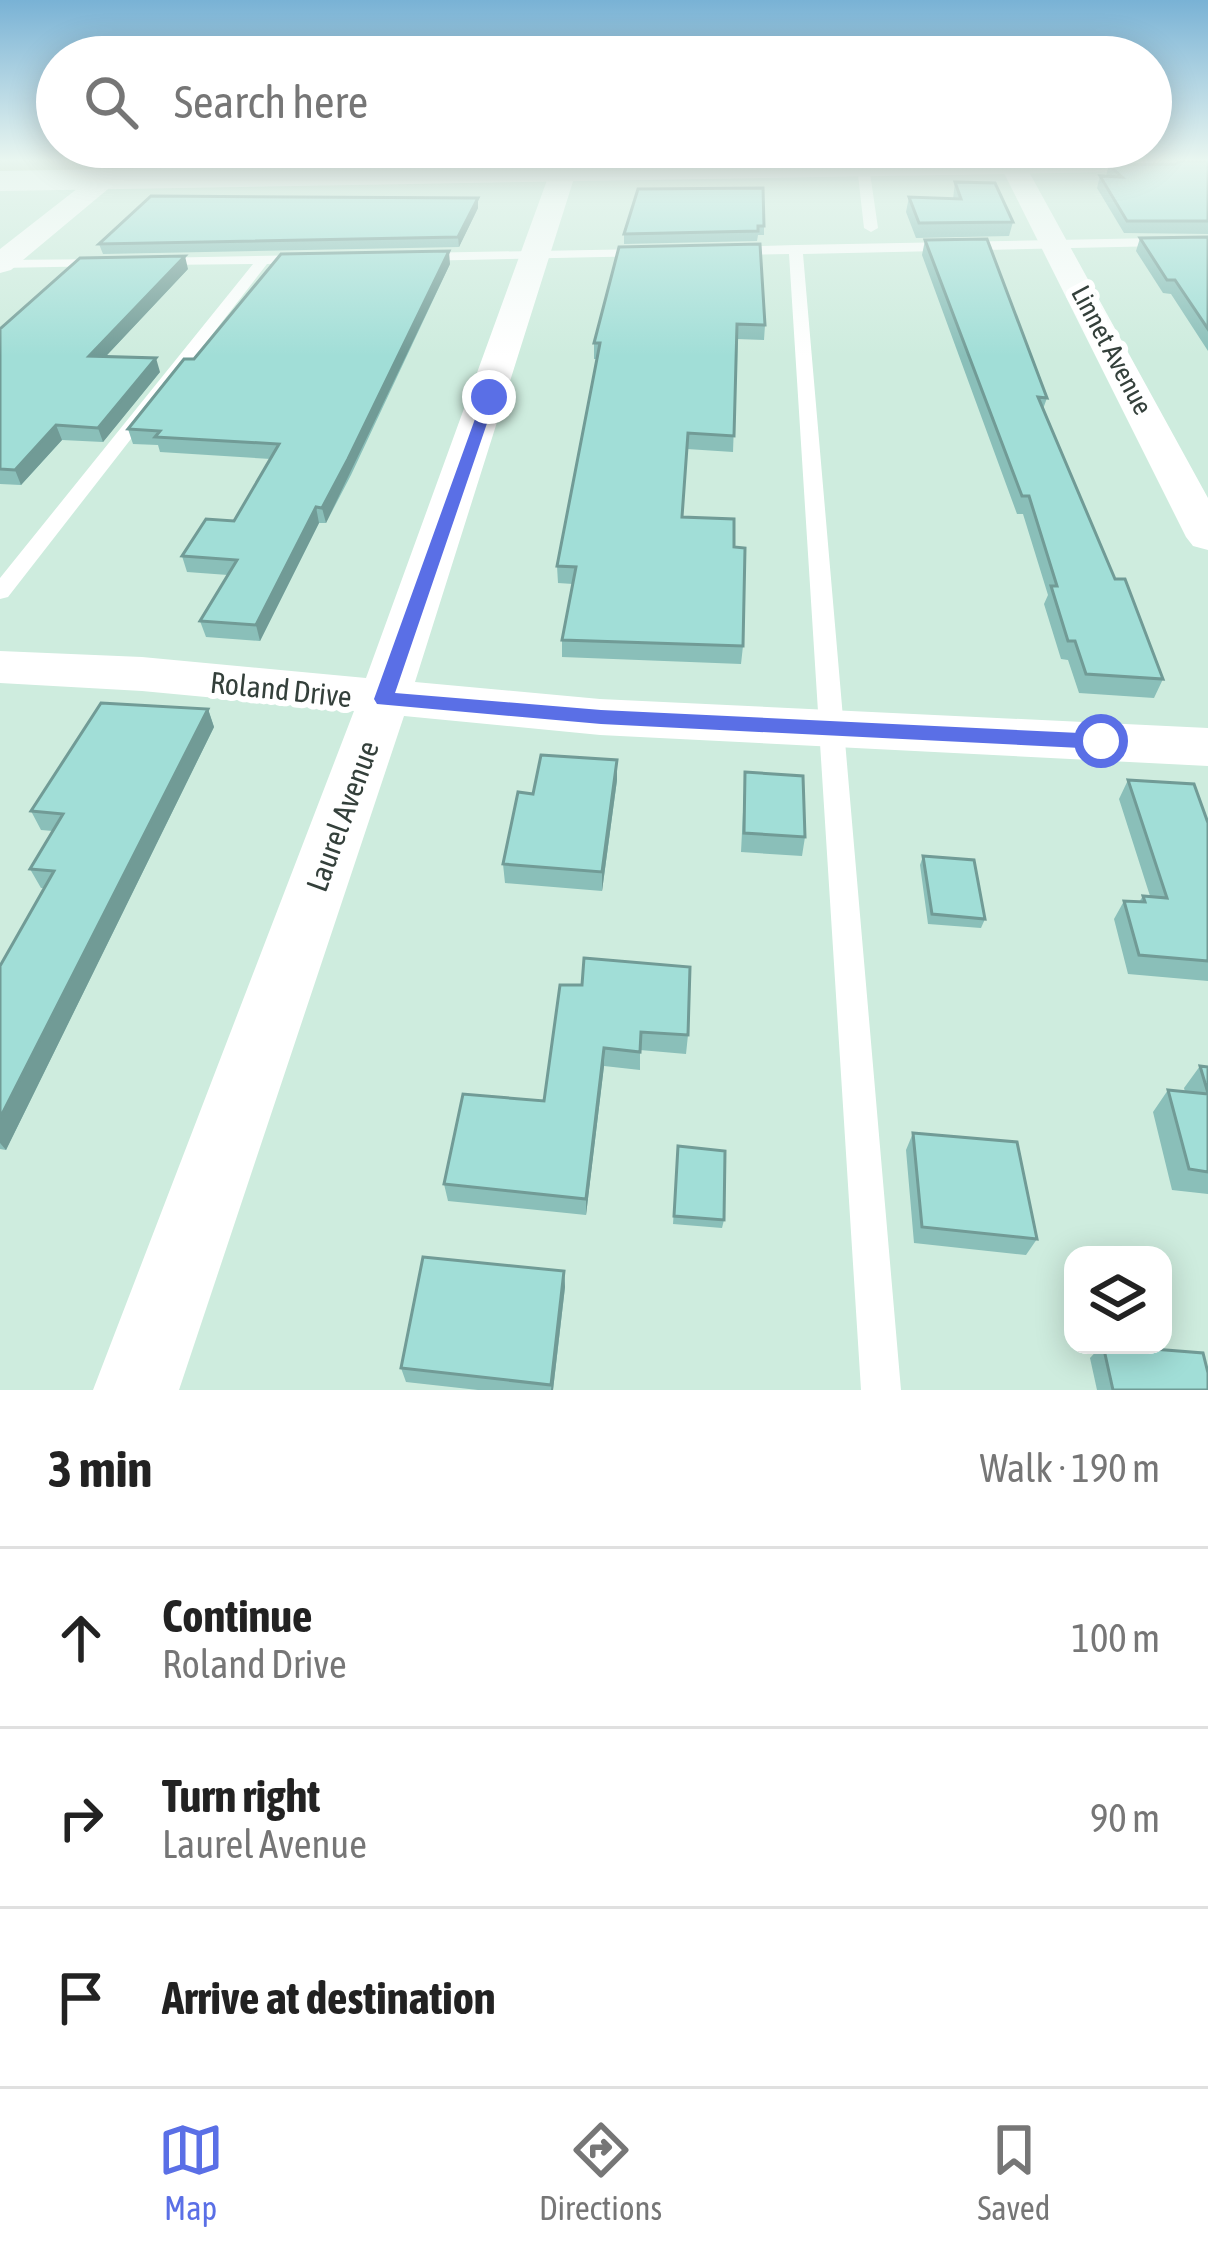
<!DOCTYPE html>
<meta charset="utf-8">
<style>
:root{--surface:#fff;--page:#f6f6f6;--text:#222;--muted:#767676;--line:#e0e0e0;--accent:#5a6fe6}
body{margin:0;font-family:"Asap Condensed",sans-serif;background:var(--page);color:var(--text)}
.controls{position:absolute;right:36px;bottom:36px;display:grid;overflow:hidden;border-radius:24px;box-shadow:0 6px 30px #0003}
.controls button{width:108px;height:108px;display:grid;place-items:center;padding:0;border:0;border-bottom:3px solid var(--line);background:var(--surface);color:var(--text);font:60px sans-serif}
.stop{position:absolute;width:36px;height:36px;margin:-27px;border:9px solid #5a6fe6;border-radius:50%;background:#fff}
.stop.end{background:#5a6fe6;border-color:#fff;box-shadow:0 3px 12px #0008}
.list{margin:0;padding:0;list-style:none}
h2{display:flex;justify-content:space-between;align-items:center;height:156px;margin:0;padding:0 48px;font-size:51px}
h2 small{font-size:39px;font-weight:400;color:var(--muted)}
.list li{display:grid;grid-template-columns:78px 1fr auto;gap:36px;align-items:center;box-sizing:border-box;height:180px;padding:0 48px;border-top:3px solid var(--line)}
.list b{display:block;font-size:45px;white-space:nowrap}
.list p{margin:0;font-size:39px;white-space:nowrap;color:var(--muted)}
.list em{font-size:39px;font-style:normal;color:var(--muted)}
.icon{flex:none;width:66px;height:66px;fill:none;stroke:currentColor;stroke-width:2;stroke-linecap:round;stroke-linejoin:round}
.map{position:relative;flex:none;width:1208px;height:1390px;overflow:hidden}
.search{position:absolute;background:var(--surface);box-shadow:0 6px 30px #0003;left:36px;right:36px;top:36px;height:132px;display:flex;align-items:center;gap:30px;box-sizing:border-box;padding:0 42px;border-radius:66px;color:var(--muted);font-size:45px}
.sheet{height:696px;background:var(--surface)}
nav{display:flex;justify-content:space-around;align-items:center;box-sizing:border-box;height:168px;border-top:3px solid var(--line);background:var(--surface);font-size:33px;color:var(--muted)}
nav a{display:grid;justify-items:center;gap:6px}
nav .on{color:var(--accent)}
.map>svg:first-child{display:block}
.green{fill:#b7c59f}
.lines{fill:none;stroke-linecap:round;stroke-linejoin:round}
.lane{fill:#fff;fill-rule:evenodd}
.street{fill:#fff;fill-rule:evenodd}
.secondary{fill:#fff;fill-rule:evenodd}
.wall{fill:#8abfb9}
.shaded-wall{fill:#719b96}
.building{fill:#a1ded7;stroke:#719b96;stroke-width:3}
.route{fill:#5a6fe6}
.labels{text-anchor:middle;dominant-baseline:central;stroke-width:12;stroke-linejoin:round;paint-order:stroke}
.far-street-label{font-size:27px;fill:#34403b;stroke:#fff}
.street-label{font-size:30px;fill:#34403b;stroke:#fff}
</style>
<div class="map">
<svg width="1208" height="1390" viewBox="0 0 1208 1390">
<rect width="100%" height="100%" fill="#ceecde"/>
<path class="green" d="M 0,161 L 879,161 L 0,176 Z"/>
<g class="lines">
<path class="lane" d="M 863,162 L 869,166 L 878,228 L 871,232 L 864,228 L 857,166 Z
M 1208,237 L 1208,245 L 803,254 L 901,1390 L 861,1390 L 789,254 L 728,255 L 721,251 L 728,247 L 796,245 Z
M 645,249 L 650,250 L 650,256 L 416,261 L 409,257 L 416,253 Z
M 310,255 L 315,256 L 315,262 L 267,264 L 8,597 L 0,599 L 0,578 L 253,264 L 158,265 L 153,264 L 153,258 Z
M 111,259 L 111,265 L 106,266 L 0,268 L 0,260 Z"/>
<path class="street" d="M 998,161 L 1023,161 L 1208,498 L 1208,550 L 1193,546 L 1186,537 Z
M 563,164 L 576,172 L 415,682 L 600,699 L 1208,728 L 1208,766 L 600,735 L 404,716 L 179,1390 L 93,1390 L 354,711 L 142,691 L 0,683 L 0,651 L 142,657 L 366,678 L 550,172 Z
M 105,171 L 114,174 L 118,179 L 114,184 L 11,270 L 0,273 L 0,249 L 96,174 Z"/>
<path class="secondary" d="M 582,161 L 1188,161 L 1172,171 L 0,191 L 0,171 Z"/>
</g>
<path class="wall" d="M 1208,161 L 1208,234 L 1124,233 L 1097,188 L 1100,176 L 1106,176 L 1109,165 L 1176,164 Z
M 955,182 L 1013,222 L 1009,236 L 916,238 L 906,212 L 909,197 L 953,199 Z
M 478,198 L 478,208 L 459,247 L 103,254 L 99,244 Z
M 764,226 L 764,235 L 758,235 L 757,241 L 624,244 L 624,234 Z
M 1208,237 L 1208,351 L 1171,294 L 1163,293 L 1136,251 L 1140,238 Z
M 925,240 L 1047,398 L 1043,409 L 1115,579 L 1163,679 L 1154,698 L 1079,693 L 1068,660 L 1061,659 L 1044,604 L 1048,595 L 1023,514 L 1017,514 L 922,255 Z
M 619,247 L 765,325 L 764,340 L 737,339 L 733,452 L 687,449 L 682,517 L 734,547 L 743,646 L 741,664 L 562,657 L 562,640 L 573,584 L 558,583 L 557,566 L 597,359 L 594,359 L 594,343 Z
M 450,264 L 351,475 L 326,523 L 319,523 L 260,641 L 206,637 L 200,621 L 228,575 L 187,572 L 182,556 L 234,521 L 271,459 L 160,452 L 158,445 L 133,444 L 128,429 L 194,359 Z
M 188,269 L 105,357 L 160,372 L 103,442 L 62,440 L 21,485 L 0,484 L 0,329 Z
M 208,709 L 214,727 L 6,1150 L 0,1149 L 0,966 L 45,888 L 41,888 L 30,869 L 53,831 L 41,830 L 31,811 Z
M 745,772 L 805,837 L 802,856 L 741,852 Z
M 617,780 L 602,891 L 505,883 L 503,864 Z
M 1128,780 L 1208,823 L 1208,981 L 1128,974 L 1114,919 L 1124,901 L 1139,902 L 1143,896 L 1150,896 L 1119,799 Z
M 923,856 L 985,919 L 981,928 L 928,924 L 920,865 Z
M 582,985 L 688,1035 L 686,1054 L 640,1050 L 640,1070 L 604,1066 L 586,1215 L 448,1201 L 444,1184 L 544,1101 Z
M 1200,1066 L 1208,1067 L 1208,1194 L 1172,1190 L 1153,1112 L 1168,1090 L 1185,1092 L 1184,1088 Z
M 913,1133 L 1037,1239 L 1026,1255 L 914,1243 L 906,1150 Z
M 678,1146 L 724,1220 L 722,1228 L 673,1224 Z
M 564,1271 L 565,1287 L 553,1390 L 478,1390 L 406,1382 L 401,1368 Z
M 1102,1345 L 1114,1345 L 1208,1390 L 1097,1390 L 1090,1358 Z"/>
<path class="shaded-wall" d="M 478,198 L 478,208 L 459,247 L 458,237 Z
M 449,251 L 450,264 L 326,523 L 322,508 Z
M 185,256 L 188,269 L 93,370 L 89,356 Z
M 156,358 L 160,372 L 103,442 L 98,428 Z
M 56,425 L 62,440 L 21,485 L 15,470 Z
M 316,507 L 319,523 L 260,641 L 256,625 Z
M 208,709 L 214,727 L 6,1150 L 0,1143 L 0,1118 Z
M 617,760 L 617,780 L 602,891 L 602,872 Z
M 604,1048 L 604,1066 L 586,1215 L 586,1199 Z
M 564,1271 L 565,1287 L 553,1390 L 551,1390 Z"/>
<path class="building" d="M 1181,161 L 1208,161 L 1208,221 L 1127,221 L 1100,176 L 1122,177 L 1109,165 L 1176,164 Z
M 955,182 L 995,183 L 1013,222 L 919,223 L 909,197 L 961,199 Z
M 763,188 L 764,226 L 758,226 L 758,231 L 624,234 L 638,189 Z
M 151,196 L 478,198 L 458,237 L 99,244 Z
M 1208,237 L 1208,329 L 1175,280 L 1167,280 L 1140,238 Z
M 987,239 L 1047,398 L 1038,397 L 1115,579 L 1125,579 L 1163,679 L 1086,674 L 1075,641 L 1068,641 L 1051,586 L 1057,586 L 1029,496 L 1022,496 L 925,240 Z
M 760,244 L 765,325 L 737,324 L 734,436 L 688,433 L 682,517 L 734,519 L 734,547 L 745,548 L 743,646 L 562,640 L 576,567 L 557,566 L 600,343 L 594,343 L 619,247 Z
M 449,251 L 348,459 L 322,508 L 316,507 L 256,625 L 200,621 L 237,560 L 182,556 L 206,519 L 234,521 L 279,444 L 155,437 L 160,431 L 128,429 L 184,359 L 194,359 L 281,254 Z
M 185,256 L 89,356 L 156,358 L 98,428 L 56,425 L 15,470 L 0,469 L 0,329 L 80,258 Z
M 101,703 L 208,709 L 0,1118 L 0,966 L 54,871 L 30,869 L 63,814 L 31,811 Z
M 541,755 L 617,760 L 602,872 L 503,864 L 518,792 L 533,794 Z
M 745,772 L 803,776 L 805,837 L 744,833 Z
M 1128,780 L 1194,784 L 1208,823 L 1208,961 L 1139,955 L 1124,901 L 1145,902 L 1143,896 L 1167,898 Z
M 923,856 L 974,860 L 985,919 L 932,914 Z
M 584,958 L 690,967 L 688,1035 L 641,1032 L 640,1052 L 604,1048 L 586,1199 L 444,1184 L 463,1094 L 544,1101 L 560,985 L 582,985 Z
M 1200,1066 L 1208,1067 L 1208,1093 Z
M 1168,1090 L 1208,1094 L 1208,1172 L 1189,1169 Z
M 913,1133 L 1017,1142 L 1037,1239 L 922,1227 Z
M 678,1146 L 725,1151 L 724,1220 L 674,1216 Z
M 423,1257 L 564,1271 L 551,1385 L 401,1368 Z
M 1103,1345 L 1203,1353 L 1208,1373 L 1208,1390 L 1113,1390 Z"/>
<linearGradient id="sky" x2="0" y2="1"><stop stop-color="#79b2d5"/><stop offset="0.45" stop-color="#e9f6f0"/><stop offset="1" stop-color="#e9f6f0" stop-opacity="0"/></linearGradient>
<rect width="1208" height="356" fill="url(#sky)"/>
<path class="route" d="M 484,394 L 496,397 L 395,693 L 601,710 L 1101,734 L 1111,741 L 1101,749 L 601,724 L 377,704 L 374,699 Z"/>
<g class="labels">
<g class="far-street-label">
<text transform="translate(1112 350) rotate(62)">Linnet Avenue</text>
</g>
<g class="street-label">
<text transform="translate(281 689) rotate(6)">Roland Drive</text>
<text transform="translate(342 816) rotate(-70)">Laurel Avenue</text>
</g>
</g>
</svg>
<div class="controls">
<button><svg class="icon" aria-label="layers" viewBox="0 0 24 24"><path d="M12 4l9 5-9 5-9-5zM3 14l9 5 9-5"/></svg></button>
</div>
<div class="stop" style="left:1101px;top:741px"></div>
<div class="stop end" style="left:489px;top:397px"></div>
<div class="search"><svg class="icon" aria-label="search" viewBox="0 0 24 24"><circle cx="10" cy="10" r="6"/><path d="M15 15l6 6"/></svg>Search here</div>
</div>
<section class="sheet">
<h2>3 min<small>Walk · 190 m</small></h2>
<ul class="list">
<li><svg class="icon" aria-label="ahead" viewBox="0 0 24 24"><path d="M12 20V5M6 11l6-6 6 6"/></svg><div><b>Continue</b><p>Roland Drive</p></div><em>100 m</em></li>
<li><svg class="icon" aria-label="right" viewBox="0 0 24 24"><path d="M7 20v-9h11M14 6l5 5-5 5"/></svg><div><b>Turn right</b><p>Laurel Avenue</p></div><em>90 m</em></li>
<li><svg class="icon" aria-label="arrive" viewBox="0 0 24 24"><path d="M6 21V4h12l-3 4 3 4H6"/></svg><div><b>Arrive at destination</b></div></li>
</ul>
</section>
<nav>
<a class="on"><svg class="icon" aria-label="map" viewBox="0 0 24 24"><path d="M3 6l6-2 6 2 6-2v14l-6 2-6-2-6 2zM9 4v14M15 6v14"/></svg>Map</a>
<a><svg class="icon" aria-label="directions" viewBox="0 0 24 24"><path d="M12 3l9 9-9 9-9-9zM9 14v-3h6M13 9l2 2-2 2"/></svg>Directions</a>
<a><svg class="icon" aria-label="saved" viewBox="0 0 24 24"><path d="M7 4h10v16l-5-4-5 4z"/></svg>Saved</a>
</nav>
